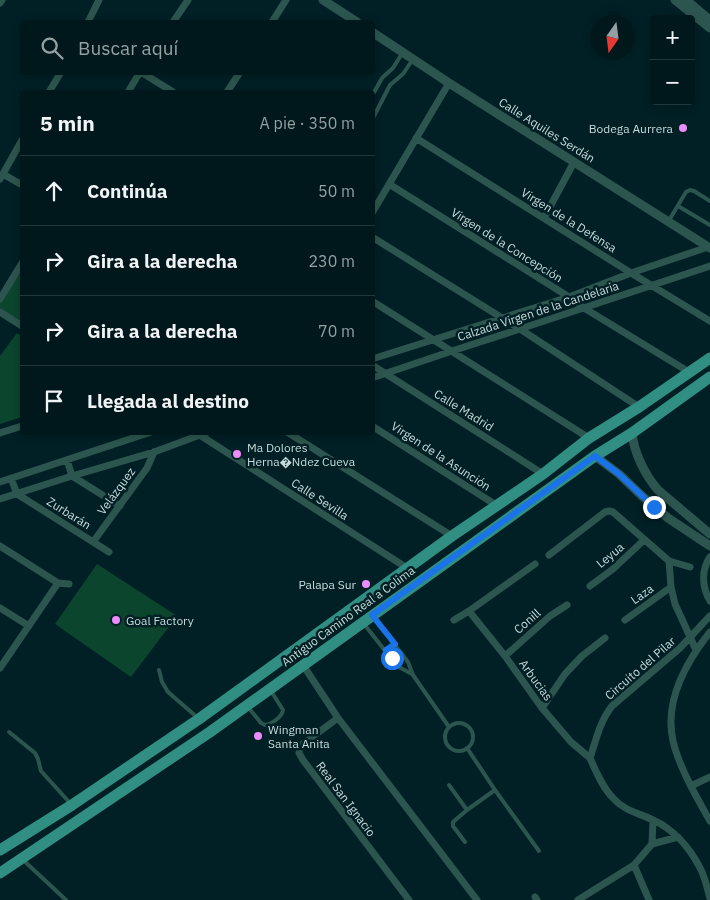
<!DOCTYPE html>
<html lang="es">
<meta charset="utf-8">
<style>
:root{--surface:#00181c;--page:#0a2125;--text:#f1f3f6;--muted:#95a0a3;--line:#22373b}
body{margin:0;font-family:"IBM Plex Sans",sans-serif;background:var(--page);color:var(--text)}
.controls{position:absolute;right:15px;top:15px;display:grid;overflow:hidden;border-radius:5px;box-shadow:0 2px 8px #0003}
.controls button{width:45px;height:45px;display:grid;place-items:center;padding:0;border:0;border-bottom:1px solid var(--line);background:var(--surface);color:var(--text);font:25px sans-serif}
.compass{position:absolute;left:590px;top:15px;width:45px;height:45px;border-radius:50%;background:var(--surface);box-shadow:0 2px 8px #0003;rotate:194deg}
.stop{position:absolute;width:15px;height:15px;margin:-11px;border:4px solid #1a73e8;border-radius:50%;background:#fff}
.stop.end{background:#1a73e8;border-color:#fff;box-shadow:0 1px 5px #0008}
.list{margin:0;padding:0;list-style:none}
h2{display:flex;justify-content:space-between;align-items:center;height:65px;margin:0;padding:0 20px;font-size:21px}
h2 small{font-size:16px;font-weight:400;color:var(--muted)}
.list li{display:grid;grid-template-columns:32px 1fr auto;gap:15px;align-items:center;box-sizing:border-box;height:70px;padding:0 20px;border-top:1px solid var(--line)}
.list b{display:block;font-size:19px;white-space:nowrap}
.list em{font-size:16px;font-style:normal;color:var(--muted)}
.icon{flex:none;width:28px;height:28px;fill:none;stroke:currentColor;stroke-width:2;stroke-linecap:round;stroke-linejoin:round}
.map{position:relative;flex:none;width:710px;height:900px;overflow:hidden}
.search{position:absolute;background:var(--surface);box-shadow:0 2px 8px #0003;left:20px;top:20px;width:355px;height:55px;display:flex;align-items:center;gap:12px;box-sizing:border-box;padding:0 18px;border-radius:5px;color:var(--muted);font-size:19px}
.panel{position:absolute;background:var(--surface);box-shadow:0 2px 8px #0003;left:20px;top:90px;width:355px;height:345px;border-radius:5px}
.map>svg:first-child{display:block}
.green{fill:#0b452e}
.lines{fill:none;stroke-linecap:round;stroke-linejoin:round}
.service{stroke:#2d554f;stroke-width:4}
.minor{stroke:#2d554f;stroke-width:7}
.tertiary{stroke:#2d554f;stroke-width:9}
.primary{stroke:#318e83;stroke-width:11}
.route{stroke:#1a73e8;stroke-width:6}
.poi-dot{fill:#ec8cfa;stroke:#002025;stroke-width:2}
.labels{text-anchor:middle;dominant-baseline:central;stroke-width:5;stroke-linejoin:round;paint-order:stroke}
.poi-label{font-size:12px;fill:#c8dadc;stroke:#002025;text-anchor:start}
.street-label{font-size:12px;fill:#c8dadc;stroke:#002025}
</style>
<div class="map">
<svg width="710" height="900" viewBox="0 0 710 900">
<rect width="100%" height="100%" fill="#002025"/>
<path class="green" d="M 22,266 L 22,326 L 0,311 L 0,298 Z
M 17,333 L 22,337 L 22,417 L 0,424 L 0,356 Z
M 97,564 L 177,616 L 131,677 L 55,624 Z"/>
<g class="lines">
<path class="service" d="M 372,96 L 382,78 L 393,68 L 403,52
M 372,120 L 390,85 L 403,74 L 413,59
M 678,206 L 710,225
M 668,222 L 686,192 L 690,190 L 694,191 L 710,201
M 373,616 L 408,662 L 413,675 L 449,727
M 364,624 L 397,666 L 412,674
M 159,670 L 162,682 L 168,692 L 198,718
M 248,707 L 261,723 L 265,725 C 272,724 282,717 283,710 L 271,691
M445 737a14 14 0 1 1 28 0a14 14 0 1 1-28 0Z
M 9,732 L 35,753 L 38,759 L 41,771 L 70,803
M 467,748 L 495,790 L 539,851
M 449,785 L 467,810
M 465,842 L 453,826 L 453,822 L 467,810 L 495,790
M 22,859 L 66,900"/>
<path class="minor" d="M 0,3 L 2,0
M 88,22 L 99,0
M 173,22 L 188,0
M 272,22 L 286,0
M 141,72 L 173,92
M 49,92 L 61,72
M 128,92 L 140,72
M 227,92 L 240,72
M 416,138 L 631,273 L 710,321
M 3,174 L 22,185
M 0,179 L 22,140
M 389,184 L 569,297 L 584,308 L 689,372
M 372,213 L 449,83
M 544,218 L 574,162
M 372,237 L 520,329 L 639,407
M 0,299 L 22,263
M 372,301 L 589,438
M 0,312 L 22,326
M 372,359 L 569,297 L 631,273 L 708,247
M 372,365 L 543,474
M 372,378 L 452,351 L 520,329 L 710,266
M 372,426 L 496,505
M 195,432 L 407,568
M 287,432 L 452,536
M 0,433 L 22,426
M 67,460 L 72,476 L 120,506
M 11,478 L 17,494 L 109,552
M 0,482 L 151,432
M 0,499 L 72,476 L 154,452 L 208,432
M 93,542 L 147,468 L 154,452
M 0,546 L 58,583 L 69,584
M 549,555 L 605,512 L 609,511 L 613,512 L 669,561 L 690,567
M 710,557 C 701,570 702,588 710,601
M 669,561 L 671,587 L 675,604 L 696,650
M 590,586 L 613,569 L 644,540
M 0,608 L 29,626
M 469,611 L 505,656 L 542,708 L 571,742 L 590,758
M 710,616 L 680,648 L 612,706 C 600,721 596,740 590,758 C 596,772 603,788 613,798 C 624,811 639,813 653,820 C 673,829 689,847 699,866 C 705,876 707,888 710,898
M 454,620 L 469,611 L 535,564
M 625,620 L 671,587
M 710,632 C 686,662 664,701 673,741 C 679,767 697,798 710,821
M 505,656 L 550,616 L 567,605
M 303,665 L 338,718 L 477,900
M 0,668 L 58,583
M 542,708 L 565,674 L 582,656 L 605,638
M 338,718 L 300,746 L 299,753 L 303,760 L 409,900
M 691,786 L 710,777
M 652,844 L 653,820
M 634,865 L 649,900
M 535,897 L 537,900
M 578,900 L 634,865 L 652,844 L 678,837"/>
<path class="tertiary" d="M 323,0 L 357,22
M 675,0 L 710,28
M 686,0 L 710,20
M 372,32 L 449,83 L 710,248
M 632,433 C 634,453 645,475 658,490 L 710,534
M 595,456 L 619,474 L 642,496 L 668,518 L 710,546"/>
<path class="primary" d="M 0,850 L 72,805 L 199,719 L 452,536 L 543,474 L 589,438 L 639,407 L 710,358
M 0,873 L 210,732 L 595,456 L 632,433 L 710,377"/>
</g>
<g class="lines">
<path class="route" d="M 392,658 L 386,650 L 395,644 L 372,615 L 595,456 L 619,474 L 654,507"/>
</g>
<g class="poi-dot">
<circle cx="683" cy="128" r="5"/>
<circle cx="237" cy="454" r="5"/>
<circle cx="366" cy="584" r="5"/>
<circle cx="116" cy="620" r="5"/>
<circle cx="258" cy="736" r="5"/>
</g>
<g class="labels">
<g class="poi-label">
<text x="673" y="128" text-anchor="end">Bodega Aurrera</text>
<text x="247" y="447">Ma Dolores<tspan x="247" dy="14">Herna�Ndez Cueva</tspan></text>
<text x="356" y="584" text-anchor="end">Palapa Sur</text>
<text x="126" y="620">Goal Factory</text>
<text x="268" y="729">Wingman<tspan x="268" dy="14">Santa Anita</tspan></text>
</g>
<g class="street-label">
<text transform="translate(547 130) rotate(32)">Calle Aquiles Serdán</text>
<text transform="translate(569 220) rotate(32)">Virgen de la Defensa</text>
<text transform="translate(507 245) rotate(32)">Virgen de la Concepción</text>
<text transform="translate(538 311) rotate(-18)">Calzada Virgen de la Candelaria</text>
<text transform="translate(464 410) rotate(32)">Calle Madrid</text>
<text transform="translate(441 456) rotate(33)">Virgen de la Asunción</text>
<text transform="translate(116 491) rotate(-54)">Velázquez</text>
<text transform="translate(320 499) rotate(33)">Calle Sevilla</text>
<text transform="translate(69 513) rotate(32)">Zurbarán</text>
<text transform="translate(610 555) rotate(-40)">Leyua</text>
<text transform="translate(642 594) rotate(-35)">Laza</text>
<text transform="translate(348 616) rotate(-36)">Antiguo Camino Real a Colima</text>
<text transform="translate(527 621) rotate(-41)">Conill</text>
<text transform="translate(640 668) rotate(-41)">Circuito del Pilar</text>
<text transform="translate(536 680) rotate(54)">Arbucias</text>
<text transform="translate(346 799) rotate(53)">Real San Ignacio</text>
</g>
</g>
</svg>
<div class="controls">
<button>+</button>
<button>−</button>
</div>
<svg class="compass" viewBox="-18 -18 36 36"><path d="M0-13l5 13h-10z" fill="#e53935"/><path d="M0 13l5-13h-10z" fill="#95a0a3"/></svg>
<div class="stop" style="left:392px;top:658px"></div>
<div class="stop end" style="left:654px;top:507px"></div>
<div class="search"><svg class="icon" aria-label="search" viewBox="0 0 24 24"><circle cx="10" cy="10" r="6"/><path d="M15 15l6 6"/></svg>Buscar aquí</div>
<section class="panel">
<h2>5 min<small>A pie · 350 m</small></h2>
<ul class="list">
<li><svg class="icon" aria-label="ahead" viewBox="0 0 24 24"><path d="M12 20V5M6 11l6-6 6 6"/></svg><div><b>Continúa</b></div><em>50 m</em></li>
<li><svg class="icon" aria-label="right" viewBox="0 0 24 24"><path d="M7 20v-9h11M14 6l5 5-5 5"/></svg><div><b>Gira a la derecha</b></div><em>230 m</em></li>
<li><svg class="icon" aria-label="right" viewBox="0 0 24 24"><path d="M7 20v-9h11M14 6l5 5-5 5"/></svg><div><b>Gira a la derecha</b></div><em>70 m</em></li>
<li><svg class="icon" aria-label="arrive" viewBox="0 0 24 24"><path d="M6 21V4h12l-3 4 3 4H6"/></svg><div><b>Llegada al destino</b></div></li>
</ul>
</section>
</div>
